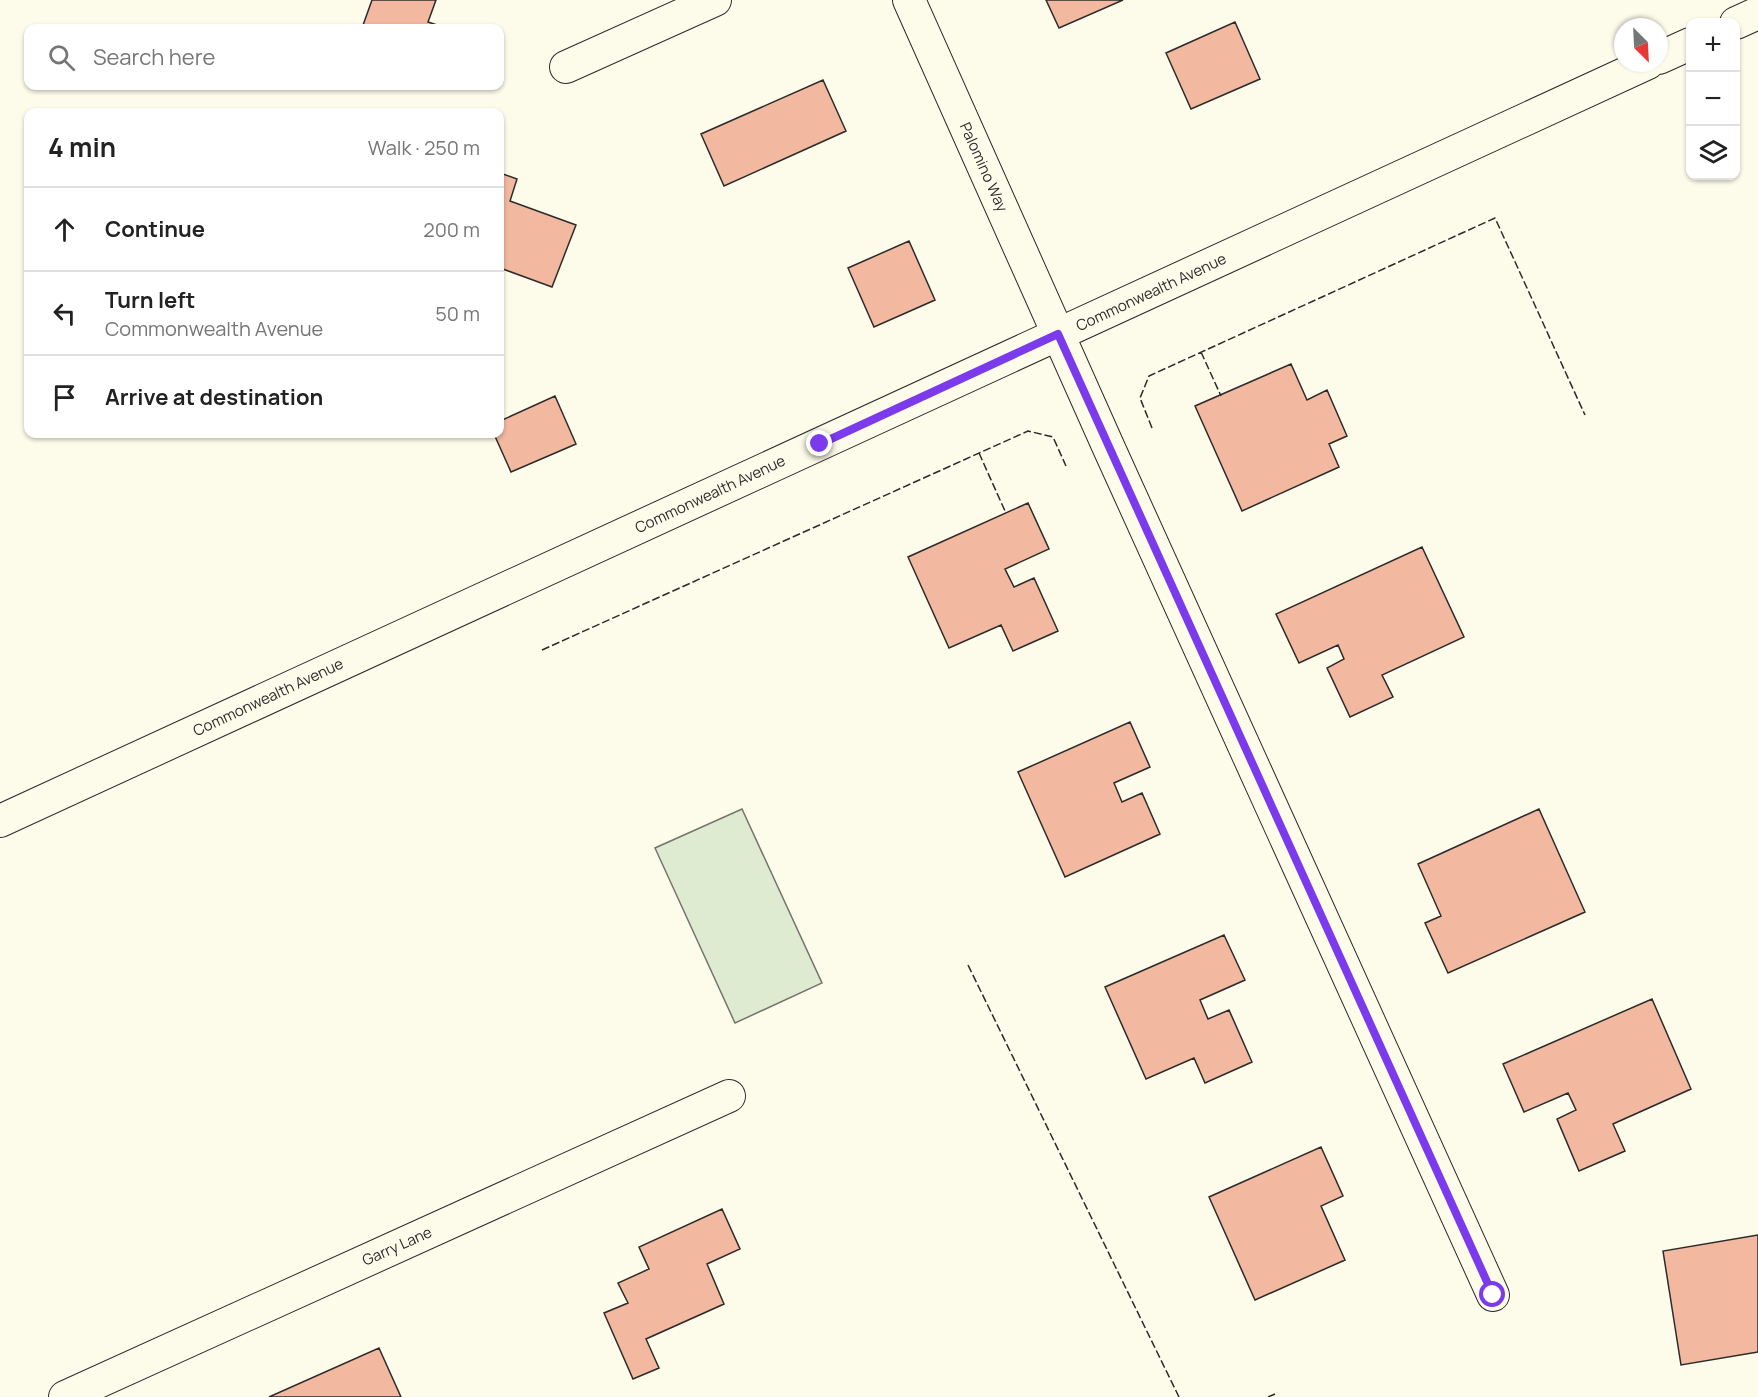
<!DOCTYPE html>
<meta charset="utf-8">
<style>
:root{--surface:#fff;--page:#f2f2f2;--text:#222;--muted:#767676;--line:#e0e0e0}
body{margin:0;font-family:Manrope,sans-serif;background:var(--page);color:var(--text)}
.controls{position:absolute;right:18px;top:18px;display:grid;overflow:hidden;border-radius:12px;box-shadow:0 2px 4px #0004}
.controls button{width:54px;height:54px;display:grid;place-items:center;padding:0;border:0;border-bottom:2px solid var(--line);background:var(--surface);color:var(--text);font:30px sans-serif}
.compass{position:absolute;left:1614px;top:18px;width:54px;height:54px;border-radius:50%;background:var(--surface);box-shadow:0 2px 4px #0004;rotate:156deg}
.stop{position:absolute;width:18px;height:18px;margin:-14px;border:4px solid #7c3aed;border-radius:50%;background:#fff}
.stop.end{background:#7c3aed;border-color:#fff;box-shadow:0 2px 6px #0008}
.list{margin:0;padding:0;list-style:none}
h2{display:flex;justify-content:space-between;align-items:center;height:78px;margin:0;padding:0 24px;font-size:26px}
h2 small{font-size:20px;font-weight:400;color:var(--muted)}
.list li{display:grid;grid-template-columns:39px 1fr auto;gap:18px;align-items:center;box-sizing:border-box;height:84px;padding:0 24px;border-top:2px solid var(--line)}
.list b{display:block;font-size:22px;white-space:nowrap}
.list p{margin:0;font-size:20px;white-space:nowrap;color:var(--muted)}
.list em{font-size:20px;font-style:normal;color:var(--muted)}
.icon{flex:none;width:33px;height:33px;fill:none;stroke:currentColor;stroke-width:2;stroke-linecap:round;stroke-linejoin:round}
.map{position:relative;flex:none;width:1758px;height:1397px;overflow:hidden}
.search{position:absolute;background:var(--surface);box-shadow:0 2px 4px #0004;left:24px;top:24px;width:480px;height:66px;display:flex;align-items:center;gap:15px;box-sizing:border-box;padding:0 21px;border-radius:12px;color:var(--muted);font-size:22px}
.panel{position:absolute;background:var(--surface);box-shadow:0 2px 4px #0004;left:24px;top:108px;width:480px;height:330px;border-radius:12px}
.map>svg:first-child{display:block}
.green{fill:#deebd1;stroke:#74746e;stroke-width:1.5}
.building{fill:#f2b8a0;stroke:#2b2b2b;stroke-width:1.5}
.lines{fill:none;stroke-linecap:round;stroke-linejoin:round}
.street-casing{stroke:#2b2b2b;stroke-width:34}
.street{stroke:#fdfbea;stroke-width:32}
.fence{stroke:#2b2b2b;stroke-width:1.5;stroke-dasharray:8 3;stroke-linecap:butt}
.route{stroke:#7c3aed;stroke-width:8}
.labels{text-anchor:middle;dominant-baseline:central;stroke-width:4.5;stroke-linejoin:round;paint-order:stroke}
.street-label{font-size:15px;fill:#2b2b2b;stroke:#fdfbea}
</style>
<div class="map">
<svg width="1758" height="1397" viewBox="0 0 1758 1397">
<rect width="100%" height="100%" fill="#fdfbea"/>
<path class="green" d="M 742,809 L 822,983 L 735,1023 L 655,848 Z"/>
<path class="building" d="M 372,0 L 436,0 L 428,22 L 446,28 L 362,28 Z
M 1046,0 L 1123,0 L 1059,28 Z
M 1235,22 L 1260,79 L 1191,109 L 1166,53 Z
M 823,80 L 846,131 L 724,186 L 701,134 Z
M 500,173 L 517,179 L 510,201 L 576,225 L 552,287 L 500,268 Z
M 909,241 L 935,300 L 874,327 L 848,268 Z
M 1291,364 L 1307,400 L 1327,390 L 1347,436 L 1329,444 L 1339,467 L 1242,511 L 1195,406 Z
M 555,396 L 576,444 L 511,472 L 494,434 L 500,434 L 500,421 Z
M 1028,503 L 1049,549 L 1005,569 L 1014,587 L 1034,578 L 1058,631 L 1013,651 L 1001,625 L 949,648 L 908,557 Z
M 1422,547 L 1464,637 L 1382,675 L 1393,697 L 1350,717 L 1327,668 L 1344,659 L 1338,645 L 1299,663 L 1276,614 Z
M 1130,722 L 1150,767 L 1114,783 L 1122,802 L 1142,793 L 1160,834 L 1065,877 L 1018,772 Z
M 1539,809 L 1585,912 L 1448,973 L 1425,923 L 1441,916 L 1418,864 Z
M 1224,935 L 1245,980 L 1200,1000 L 1208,1019 L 1229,1010 L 1252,1062 L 1205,1083 L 1194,1058 L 1146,1079 L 1105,987 Z
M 1652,999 L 1691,1089 L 1613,1124 L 1625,1151 L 1579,1171 L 1557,1119 L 1576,1110 L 1568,1093 L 1524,1112 L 1503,1064 Z
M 1321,1147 L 1343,1196 L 1321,1206 L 1345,1260 L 1255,1300 L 1209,1197 Z
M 722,1209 L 740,1249 L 707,1264 L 724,1304 L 646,1339 L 659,1368 L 633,1379 L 604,1313 L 628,1303 L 618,1283 L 649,1269 L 639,1247 Z
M 1758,1235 L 1758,1352 L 1681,1365 L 1663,1251 Z
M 379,1348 L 401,1397 L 269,1397 Z"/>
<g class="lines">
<g class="street-casing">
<path id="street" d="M 909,0 L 1108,446 L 1493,1295
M 1736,23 L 1758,13
M 1659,58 L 1690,44
M 566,67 L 715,0
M 0,821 L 1648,63
M 65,1397 L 729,1096"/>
</g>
<use href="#street" class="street"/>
<path class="fence" d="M 1201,352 L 1221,396
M 1152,428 L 1140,398 L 1149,376 L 1495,218 L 1585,415
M 979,453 L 1005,511
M 542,650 L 1028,431 L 1053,437 L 1066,466
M 968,965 L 1179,1397
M 1268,1397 L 1275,1394"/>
</g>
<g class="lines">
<path class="route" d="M 820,444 L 1058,334 L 1493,1295"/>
</g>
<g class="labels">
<g class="street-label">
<text transform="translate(984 167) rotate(66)">Palomino Way</text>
<text transform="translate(1151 292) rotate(-25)">Commonwealth Avenue</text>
<text transform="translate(710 494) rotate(-25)">Commonwealth Avenue</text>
<text transform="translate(268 697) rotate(-25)">Commonwealth Avenue</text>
<text transform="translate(397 1246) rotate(-24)">Garry Lane</text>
</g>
</g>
</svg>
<div class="controls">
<button>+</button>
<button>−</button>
<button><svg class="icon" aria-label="layers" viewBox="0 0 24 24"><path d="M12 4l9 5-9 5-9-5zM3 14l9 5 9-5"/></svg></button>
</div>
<svg class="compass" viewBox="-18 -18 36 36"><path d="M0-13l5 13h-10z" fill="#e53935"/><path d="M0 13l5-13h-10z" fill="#767676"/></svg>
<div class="stop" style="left:1493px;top:1295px"></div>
<div class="stop end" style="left:820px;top:444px"></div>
<div class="search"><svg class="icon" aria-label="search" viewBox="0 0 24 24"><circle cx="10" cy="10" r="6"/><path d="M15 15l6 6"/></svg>Search here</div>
<section class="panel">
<h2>4 min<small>Walk · 250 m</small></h2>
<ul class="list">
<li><svg class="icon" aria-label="ahead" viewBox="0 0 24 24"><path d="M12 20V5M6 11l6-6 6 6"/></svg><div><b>Continue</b></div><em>200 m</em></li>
<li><svg class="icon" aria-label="left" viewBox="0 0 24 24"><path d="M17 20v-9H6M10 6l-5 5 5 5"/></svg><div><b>Turn left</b><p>Commonwealth Avenue</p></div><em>50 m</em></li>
<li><svg class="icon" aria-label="arrive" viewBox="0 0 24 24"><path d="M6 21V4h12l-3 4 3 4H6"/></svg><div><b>Arrive at destination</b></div></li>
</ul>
</section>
</div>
